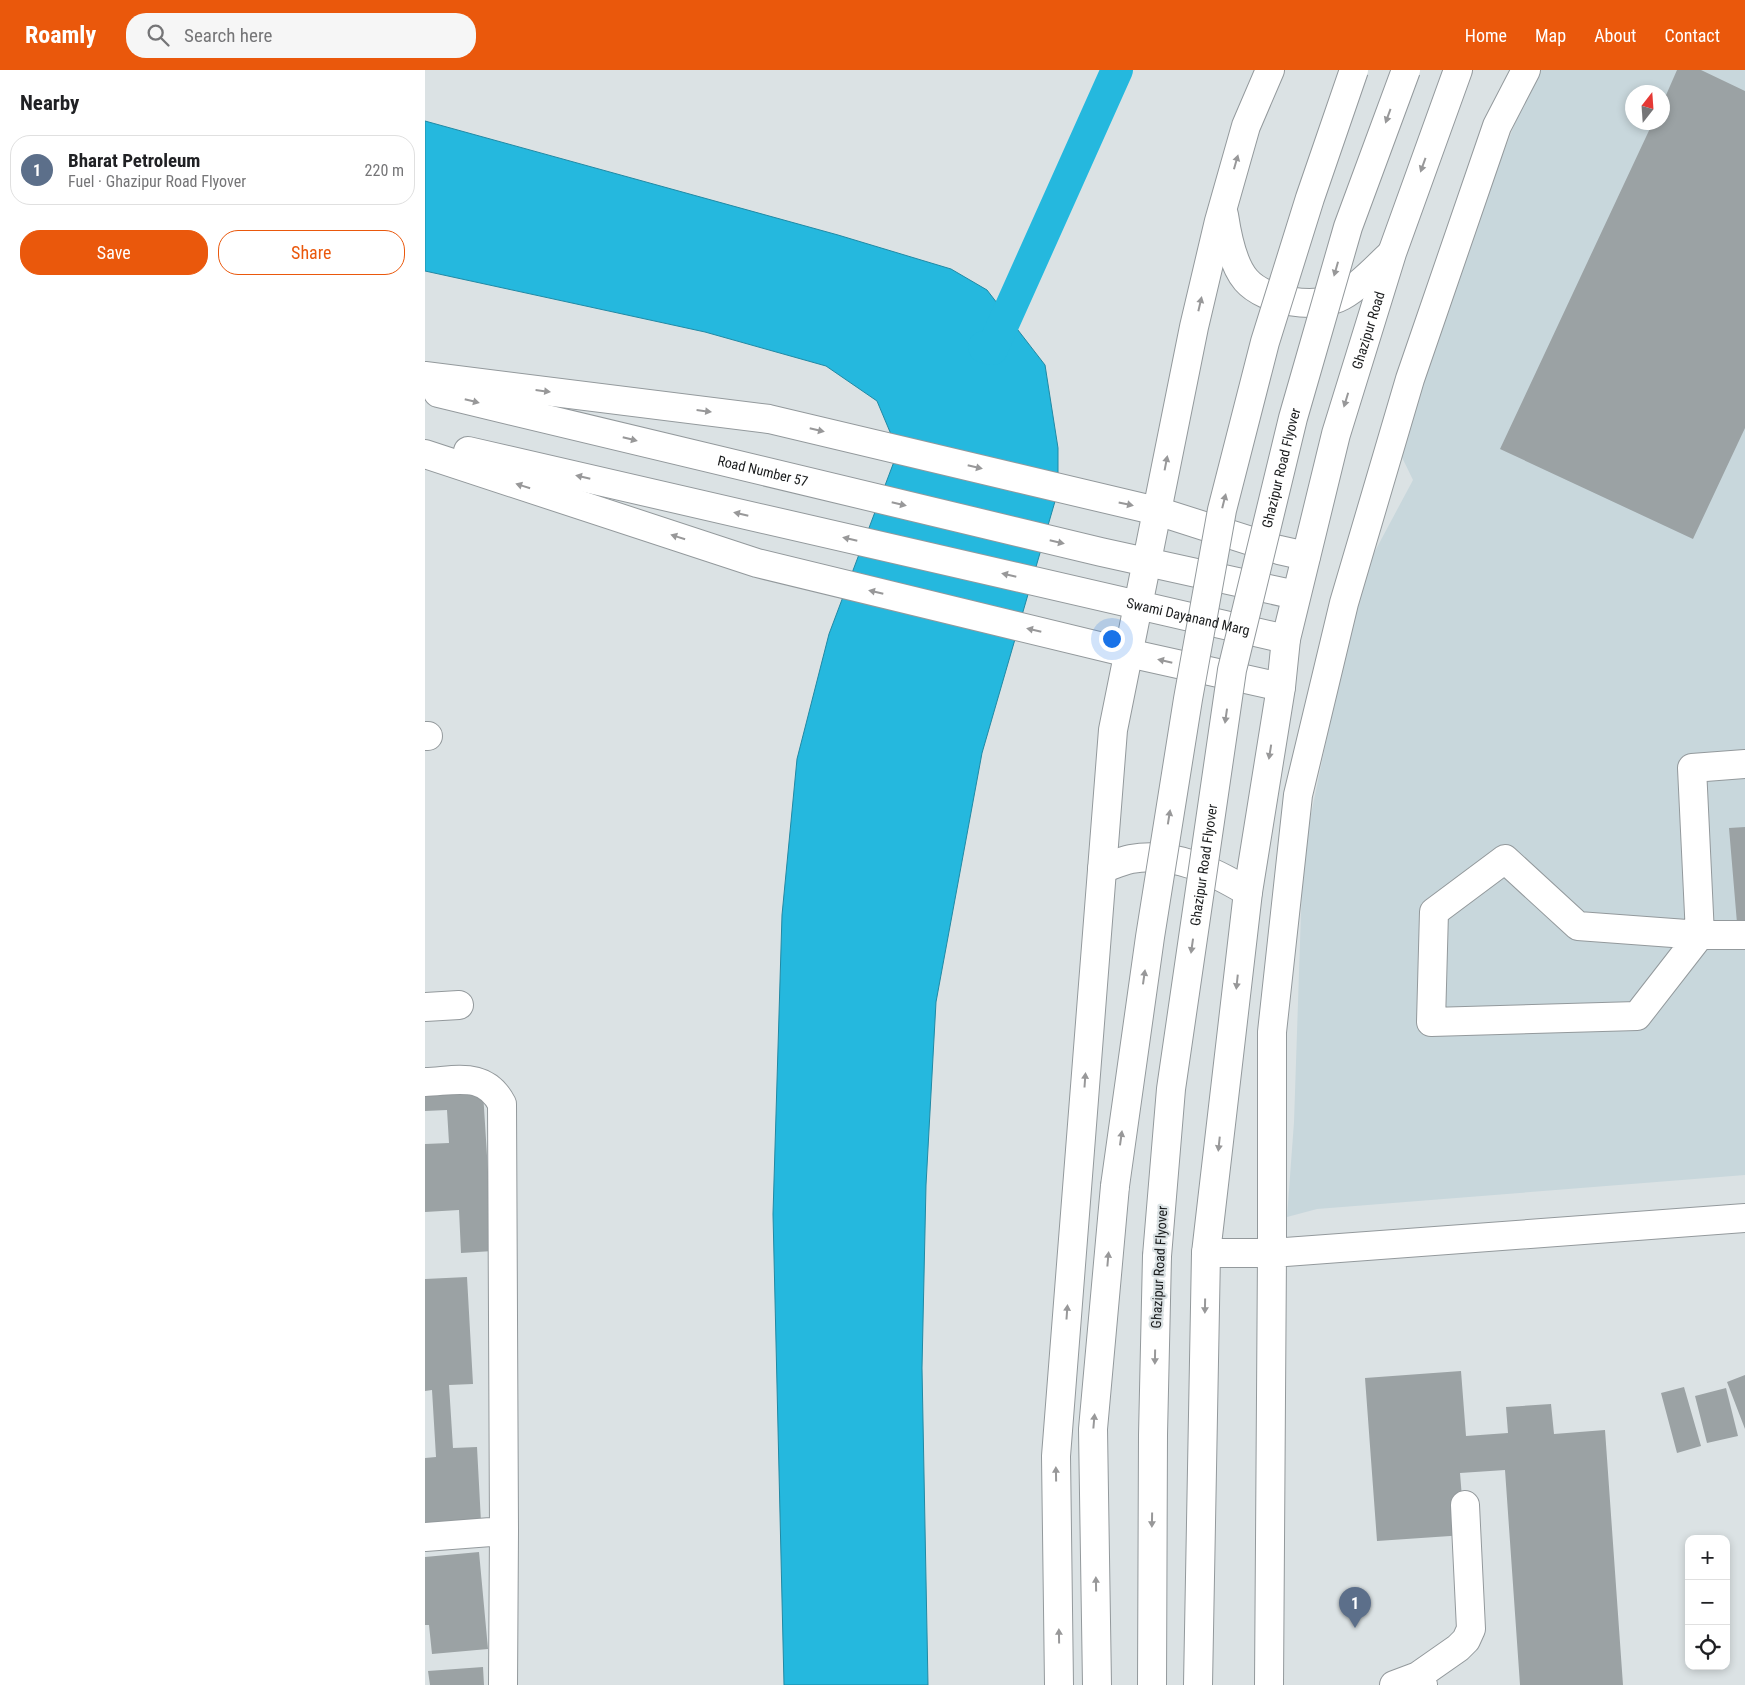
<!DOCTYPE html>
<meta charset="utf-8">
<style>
:root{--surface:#fff;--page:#f6f6f6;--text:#202124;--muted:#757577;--line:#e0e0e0;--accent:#ea580c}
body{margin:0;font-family:"Roboto Condensed",sans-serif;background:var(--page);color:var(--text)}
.controls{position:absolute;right:15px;bottom:15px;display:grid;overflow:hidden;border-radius:10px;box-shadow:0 2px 8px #0003}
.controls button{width:45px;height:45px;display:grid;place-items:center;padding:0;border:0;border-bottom:1px solid var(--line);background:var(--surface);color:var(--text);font:25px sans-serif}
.compass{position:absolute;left:1200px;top:15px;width:45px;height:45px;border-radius:50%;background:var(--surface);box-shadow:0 2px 8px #0003;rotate:17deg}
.you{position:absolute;left:686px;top:568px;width:18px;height:18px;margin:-12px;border:4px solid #fff;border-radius:50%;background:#1a73e8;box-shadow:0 0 0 8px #1a73e833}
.badge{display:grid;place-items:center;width:32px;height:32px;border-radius:50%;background:var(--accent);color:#fff;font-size:16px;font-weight:700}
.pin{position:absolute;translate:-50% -41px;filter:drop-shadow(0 1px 2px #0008)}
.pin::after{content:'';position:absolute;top:26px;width:18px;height:15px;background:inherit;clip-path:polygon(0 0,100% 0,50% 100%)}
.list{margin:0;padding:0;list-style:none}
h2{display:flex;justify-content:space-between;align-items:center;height:65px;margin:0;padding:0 20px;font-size:21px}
h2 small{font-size:16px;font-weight:400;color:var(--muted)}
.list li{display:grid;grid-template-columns:32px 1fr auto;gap:15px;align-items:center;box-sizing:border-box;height:70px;margin:0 10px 10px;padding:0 10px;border:1px solid var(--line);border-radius:20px}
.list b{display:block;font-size:19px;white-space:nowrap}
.list p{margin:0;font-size:16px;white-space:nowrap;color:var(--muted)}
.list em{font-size:16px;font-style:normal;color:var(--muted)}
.actions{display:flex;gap:10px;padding:15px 20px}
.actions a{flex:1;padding:11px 0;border:1px solid var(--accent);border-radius:20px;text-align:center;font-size:18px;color:var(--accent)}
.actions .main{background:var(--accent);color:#fff}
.icon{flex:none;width:28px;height:28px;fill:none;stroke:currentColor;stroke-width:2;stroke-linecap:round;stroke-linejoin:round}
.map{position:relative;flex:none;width:1320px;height:1615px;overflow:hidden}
header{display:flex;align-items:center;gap:30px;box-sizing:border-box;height:70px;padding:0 25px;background:var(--accent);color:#fff}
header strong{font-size:24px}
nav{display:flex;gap:28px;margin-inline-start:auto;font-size:18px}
.search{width:350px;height:45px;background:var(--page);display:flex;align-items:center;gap:12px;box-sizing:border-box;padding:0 18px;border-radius:20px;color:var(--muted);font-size:19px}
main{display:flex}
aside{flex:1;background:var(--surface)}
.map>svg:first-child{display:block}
.built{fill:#c8d7dc;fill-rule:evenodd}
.water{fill:#25b8de;stroke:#2189a4}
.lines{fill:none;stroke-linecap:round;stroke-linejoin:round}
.canal{stroke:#25b8de;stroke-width:32}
.building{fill:#9ba2a4}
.minor-casing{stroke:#93999c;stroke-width:30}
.major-casing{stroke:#93999c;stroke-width:30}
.minor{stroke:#fff;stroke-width:28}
.major{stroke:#fff;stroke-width:28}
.major-bridge-casing{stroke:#93999c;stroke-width:30;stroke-linecap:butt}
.major-bridge{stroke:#fff;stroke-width:28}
.oneway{fill:#989899}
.labels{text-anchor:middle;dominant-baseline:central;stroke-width:4.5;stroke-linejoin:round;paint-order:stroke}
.street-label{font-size:14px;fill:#191b1c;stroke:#dbe2e4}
</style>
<header>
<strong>Roamly</strong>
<div class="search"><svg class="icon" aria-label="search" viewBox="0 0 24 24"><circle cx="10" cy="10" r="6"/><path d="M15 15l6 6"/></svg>Search here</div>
<nav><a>Home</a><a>Map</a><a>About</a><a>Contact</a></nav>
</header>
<main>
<aside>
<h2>Nearby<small></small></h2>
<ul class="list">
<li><span class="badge" style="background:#5c6f8a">1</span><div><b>Bharat Petroleum</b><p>Fuel · Ghazipur Road Flyover</p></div><em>220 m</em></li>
</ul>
<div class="actions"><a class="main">Save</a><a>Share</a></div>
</aside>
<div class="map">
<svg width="1320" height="1615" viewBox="0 0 1320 1615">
<rect width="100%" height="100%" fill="#dbe2e4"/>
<path class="built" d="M 1114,0 L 1320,0 L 1320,1105 L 892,1139 L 862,1147 L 869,1052 L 878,783 L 903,662 L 926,526 L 988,410 L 972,377 L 1049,158 L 1099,30 ZM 1208,22 L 1238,22 L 1238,52 L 1208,52 Z"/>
<path class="water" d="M 0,51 L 413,165 L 526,199 L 562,220 L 620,295 L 633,378 L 633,421 L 557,683 L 511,932 L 501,1115 L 497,1298 L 503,1615 L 359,1615 L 348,1144 L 357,845 L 372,689 L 404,564 L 473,381 L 452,331 L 401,296 L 280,262 L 0,201 Z"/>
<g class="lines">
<path class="canal" d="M 559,277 L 567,279 L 692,0"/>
</g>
<path class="building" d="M 1252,0 L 1276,0 L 1320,21 L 1320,358 L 1268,469 L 1075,379 L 1228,52 L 1238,52 L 1238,32 Z
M 1320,757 L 1320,864 L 1313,865 L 1304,758 Z
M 58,1022 L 68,1181 L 36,1183 L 34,1140 L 0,1142 L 0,1074 L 24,1073 L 22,1040 L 0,1041 L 0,1025 Z
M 42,1207 L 48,1314 L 24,1315 L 28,1378 L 52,1377 L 56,1452 L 0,1457 L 0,1388 L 11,1387 L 7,1320 L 0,1321 L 0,1209 Z
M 1036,1301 L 1041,1366 L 1083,1363 L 1081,1337 L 1126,1334 L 1129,1364 L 1180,1360 L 1198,1615 L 1095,1615 L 1080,1400 L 1035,1403 L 1040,1465 L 952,1471 L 940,1308 Z
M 1320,1305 L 1320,1359 L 1302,1312 Z
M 1259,1317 L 1276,1376 L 1252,1383 L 1236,1323 Z
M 1301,1318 L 1313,1366 L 1282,1373 L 1270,1326 Z
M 54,1482 L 63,1579 L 7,1584 L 4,1555 L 0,1555 L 0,1487 Z
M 58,1597 L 59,1615 L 5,1615 L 3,1601 Z"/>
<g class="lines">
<g class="minor-casing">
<path id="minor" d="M 0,666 L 3,666
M 1320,694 L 1267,698 L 1275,865 L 1212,946 L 1006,952 L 1009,842 L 1080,789 L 1153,856 L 1275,865 L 1320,865
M 0,937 L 34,935
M 0,1012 C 31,1011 60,1001 77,1034 L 79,1461 L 78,1615
M 781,1183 L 847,1183 L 1320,1148
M 0,1467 L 79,1461
M 993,1606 L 1033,1578 L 1041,1570 L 1046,1559 L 1040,1435
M 844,1615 L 847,1183 L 847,962 L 873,725 L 919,533 L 985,309 L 1072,56 L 1101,0
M 969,1615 L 993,1606 L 998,1615"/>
</g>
<g class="major-casing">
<g id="major">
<path d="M 799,145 C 802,165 808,195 821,210 C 840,232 892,240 917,226 C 935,216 951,198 966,184"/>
<path d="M 0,306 L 344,349 L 732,441 L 854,480 L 881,486"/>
<path id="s1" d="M 13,323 L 676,482 L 871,525"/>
<path id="s2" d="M 43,381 L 861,569"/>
<path d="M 0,384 L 332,493 L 703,583 L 856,617"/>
<path d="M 677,799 C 686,796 696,791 706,789 C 748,781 788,801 823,822"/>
<path d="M 634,1615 L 631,1386 L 688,660 L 769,257 L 794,151 L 821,56 L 845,0"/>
<path d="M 672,1615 L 668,1359 L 690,1116"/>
<path d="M 727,1615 L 728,1365 L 732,1186"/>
<path id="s3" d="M 773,1615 L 781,1183 L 823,822 L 856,617 L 861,569 L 911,364 L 967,183 L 1033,0"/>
</g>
</g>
<use href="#minor" class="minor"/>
<use href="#major" class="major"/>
<g class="major-bridge-casing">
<g id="major-bridge">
<path d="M 690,1116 L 725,867 L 763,629 L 797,440 L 840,272 L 885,128 L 929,0"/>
<path id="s4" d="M 732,1186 L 746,1019 L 807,600 L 868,348 L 923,157 L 981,0"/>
</g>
</g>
<use href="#major-bridge" class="major-bridge"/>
</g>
<defs><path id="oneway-solid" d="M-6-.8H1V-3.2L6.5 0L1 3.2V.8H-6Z" transform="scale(1.25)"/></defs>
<g class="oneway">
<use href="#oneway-solid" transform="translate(963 46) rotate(110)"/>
<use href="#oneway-solid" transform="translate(811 92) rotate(-74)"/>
<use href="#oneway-solid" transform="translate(998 95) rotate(110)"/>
<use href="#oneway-solid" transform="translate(911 199) rotate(106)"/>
<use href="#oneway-solid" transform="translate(775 234) rotate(-77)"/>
<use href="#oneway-solid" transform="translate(118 321) rotate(7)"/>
<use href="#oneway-solid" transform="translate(921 330) rotate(107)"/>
<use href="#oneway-solid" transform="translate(47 331) rotate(14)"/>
<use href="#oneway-solid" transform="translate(279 341) rotate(7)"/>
<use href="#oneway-solid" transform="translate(392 360) rotate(13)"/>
<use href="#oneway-solid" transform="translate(205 369) rotate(14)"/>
<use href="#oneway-solid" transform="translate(741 393) rotate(-79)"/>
<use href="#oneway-solid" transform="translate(550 397) rotate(13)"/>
<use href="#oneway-solid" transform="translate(158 407) rotate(-167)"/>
<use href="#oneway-solid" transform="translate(98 416) rotate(-162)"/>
<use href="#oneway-solid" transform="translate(799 431) rotate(-76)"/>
<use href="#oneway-solid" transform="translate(474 434) rotate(13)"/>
<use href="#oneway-solid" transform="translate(701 434) rotate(12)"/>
<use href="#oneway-solid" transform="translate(316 444) rotate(-167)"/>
<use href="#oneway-solid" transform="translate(253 467) rotate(-162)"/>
<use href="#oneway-solid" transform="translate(425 469) rotate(-167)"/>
<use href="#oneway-solid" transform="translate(632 472) rotate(13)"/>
<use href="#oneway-solid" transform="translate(584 505) rotate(-167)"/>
<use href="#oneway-solid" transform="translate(451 522) rotate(-167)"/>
<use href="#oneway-solid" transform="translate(609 560) rotate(-167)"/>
<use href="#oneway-solid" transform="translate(740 591) rotate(-167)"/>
<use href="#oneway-solid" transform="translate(801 646) rotate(98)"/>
<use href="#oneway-solid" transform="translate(845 682) rotate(99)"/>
<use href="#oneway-solid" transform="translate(744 747) rotate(-81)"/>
<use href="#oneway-solid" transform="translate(767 876) rotate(98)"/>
<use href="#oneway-solid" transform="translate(719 907) rotate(-82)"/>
<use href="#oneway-solid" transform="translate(812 912) rotate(96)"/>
<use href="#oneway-solid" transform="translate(660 1010) rotate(-86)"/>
<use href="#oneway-solid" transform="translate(696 1068) rotate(-82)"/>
<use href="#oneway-solid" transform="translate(794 1074) rotate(96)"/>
<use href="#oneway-solid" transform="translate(683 1189) rotate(-85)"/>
<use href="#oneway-solid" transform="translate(780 1236) rotate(91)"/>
<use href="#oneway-solid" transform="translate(642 1242) rotate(-86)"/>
<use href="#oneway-solid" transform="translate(730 1287) rotate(91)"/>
<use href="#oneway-solid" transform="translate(669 1351) rotate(-85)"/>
<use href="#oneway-solid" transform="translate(631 1404) rotate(-91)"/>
<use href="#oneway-solid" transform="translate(727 1450) rotate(91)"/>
<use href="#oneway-solid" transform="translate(671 1514) rotate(-91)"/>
<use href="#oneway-solid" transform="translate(634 1566) rotate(-91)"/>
</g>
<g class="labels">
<g class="street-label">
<text stroke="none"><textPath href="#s3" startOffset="1371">Ghazipur Road</textPath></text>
<text stroke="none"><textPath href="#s4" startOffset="799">Ghazipur Road Flyover</textPath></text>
<text stroke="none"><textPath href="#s1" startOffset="334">Road Number 57</textPath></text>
<text stroke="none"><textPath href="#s2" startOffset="739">Swami Dayanand Marg</textPath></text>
<text stroke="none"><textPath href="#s4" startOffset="394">Ghazipur Road Flyover</textPath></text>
<text transform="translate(734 1197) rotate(-87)">Ghazipur Road Flyover</text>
</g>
</g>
</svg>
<div class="controls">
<button>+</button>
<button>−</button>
<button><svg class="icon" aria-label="locate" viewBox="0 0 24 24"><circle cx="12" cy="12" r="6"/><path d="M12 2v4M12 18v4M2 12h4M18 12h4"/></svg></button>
</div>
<svg class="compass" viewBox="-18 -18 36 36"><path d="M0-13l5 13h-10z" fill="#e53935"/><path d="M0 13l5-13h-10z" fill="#757577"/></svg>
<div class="you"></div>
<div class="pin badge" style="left:930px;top:1558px;background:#5c6f8a">1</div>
</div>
</main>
